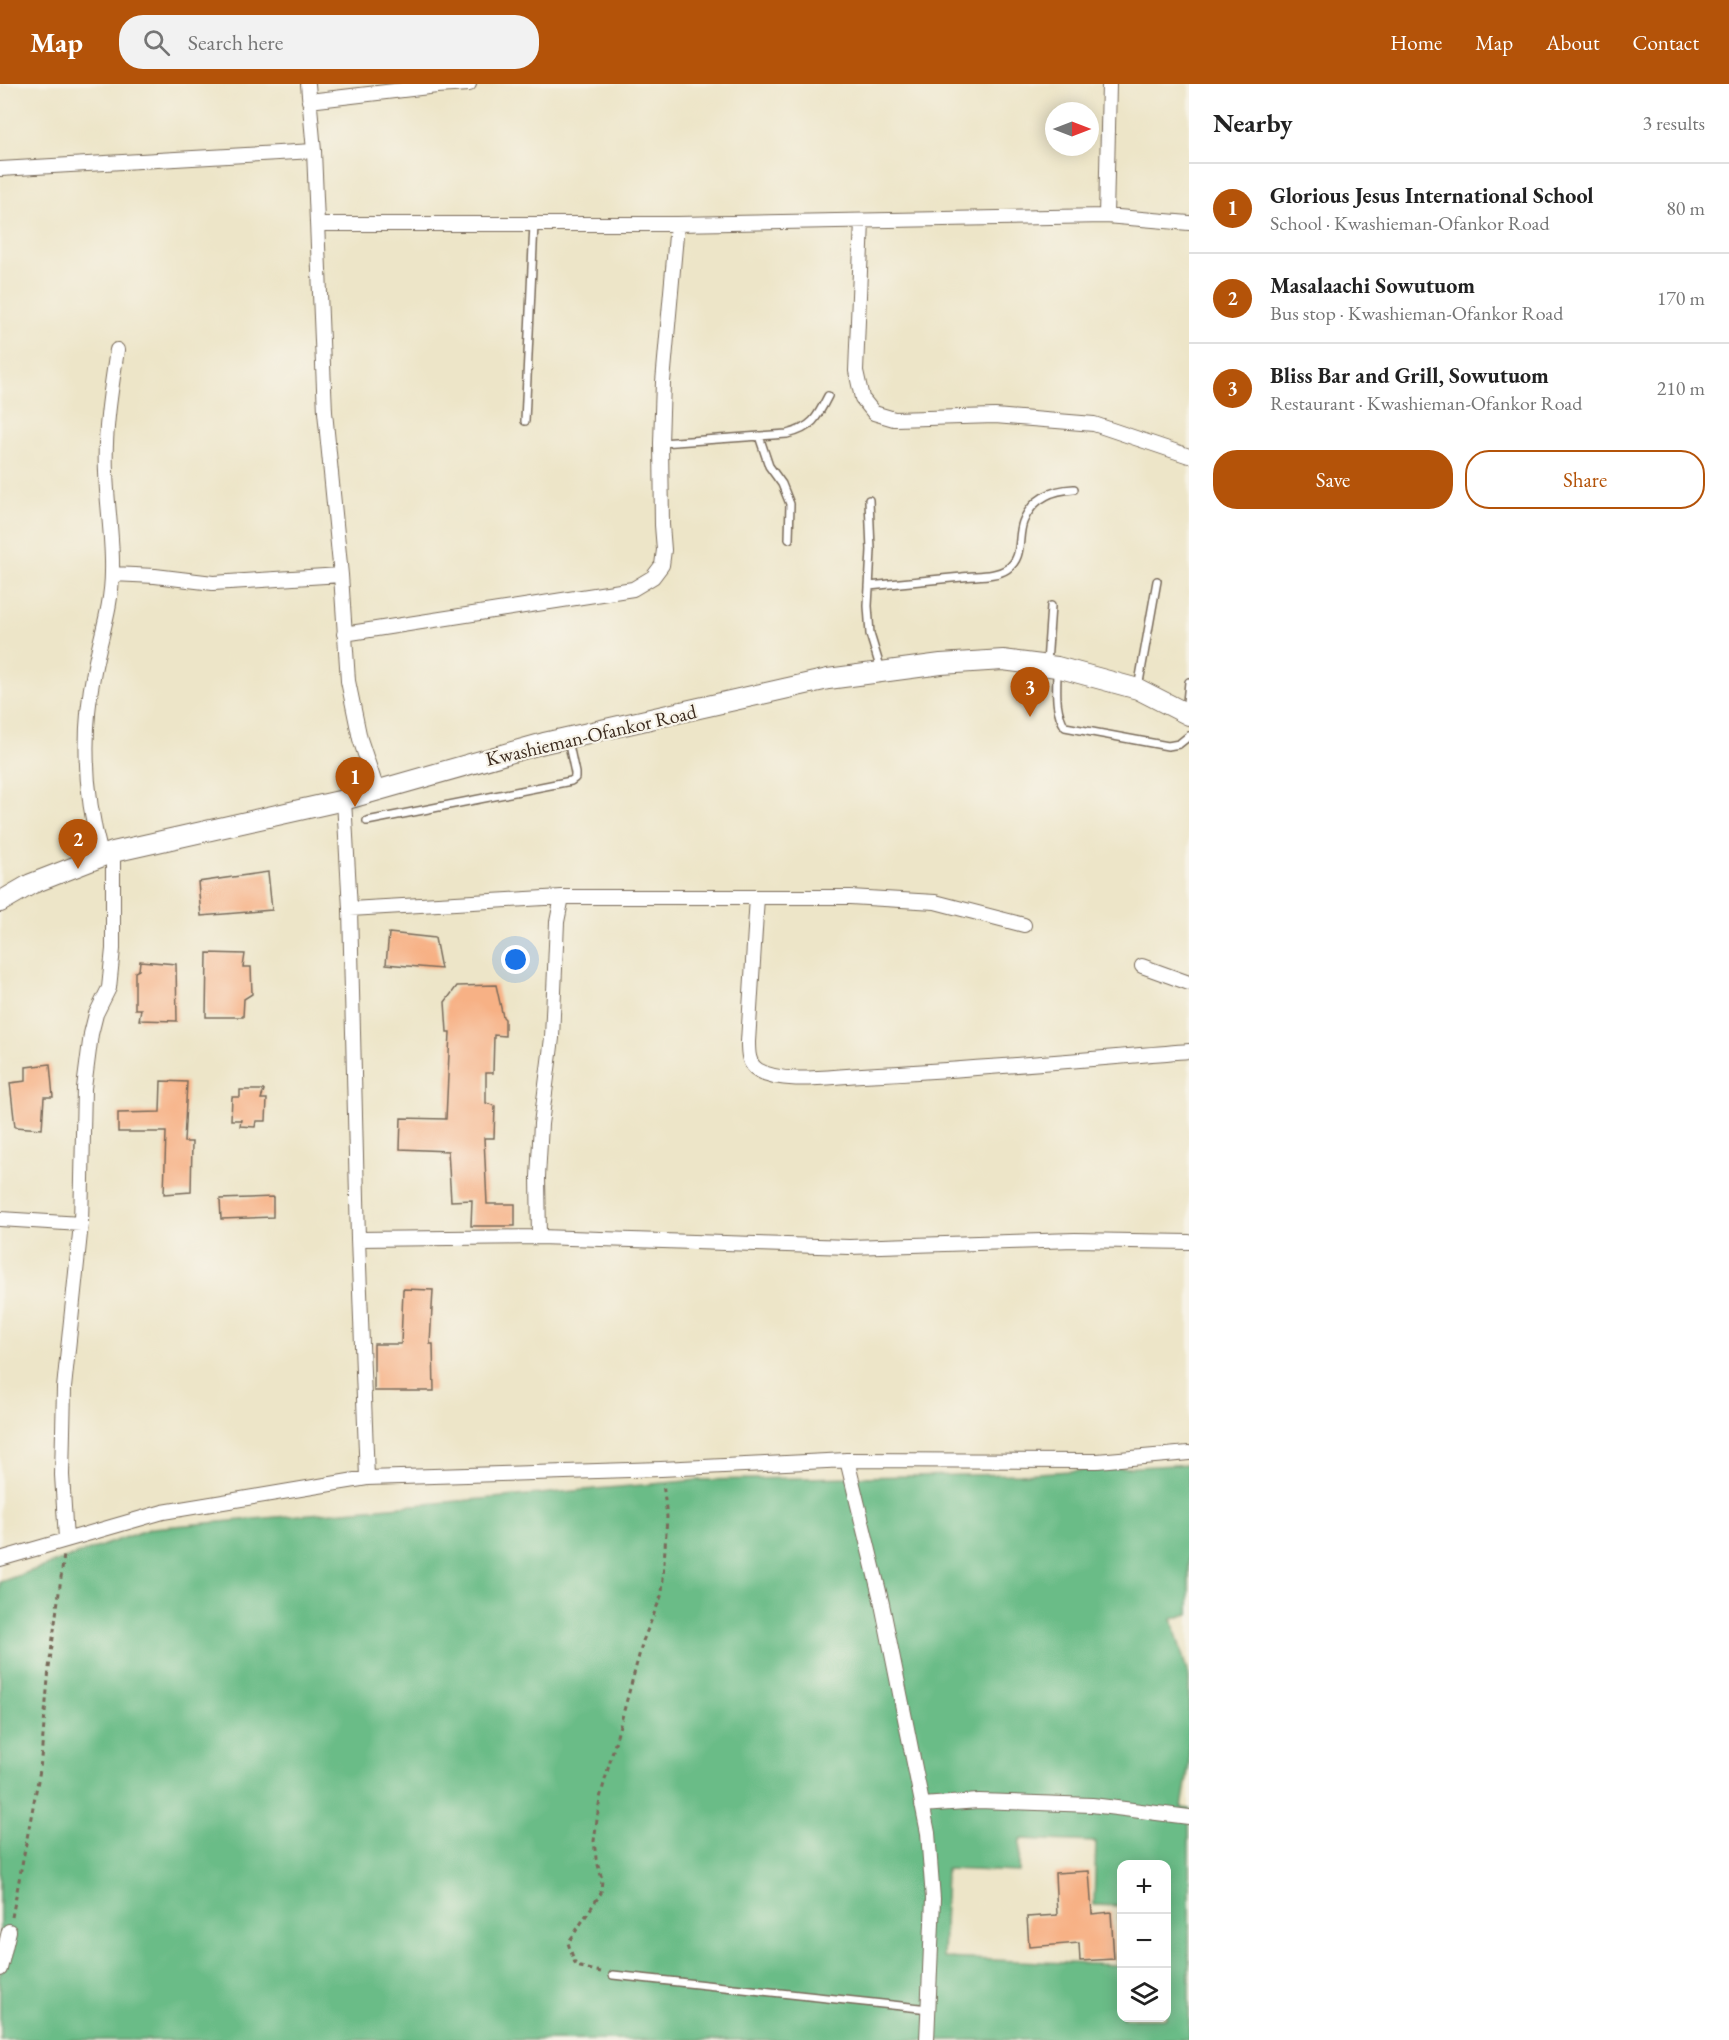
<!DOCTYPE html>
<meta charset="utf-8">
<style>
:root{--surface:#fff;--page:#f2f2f2;--text:#222;--muted:#767676;--line:#e0e0e0;--accent:#b45309}
body{margin:0;font-family:"EB Garamond",serif;background:var(--page);color:var(--text)}
.controls{position:absolute;right:18px;bottom:18px;display:grid;overflow:hidden;border-radius:12px;box-shadow:0 3px 15px #0003}
.controls button{width:54px;height:54px;display:grid;place-items:center;padding:0;border:0;border-bottom:2px solid var(--line);background:var(--surface);color:var(--text);font:30px sans-serif}
.compass{position:absolute;left:1045px;top:18px;width:54px;height:54px;border-radius:50%;background:var(--surface);box-shadow:0 3px 15px #0003;rotate:90deg}
.you{position:absolute;left:516px;top:876px;width:21px;height:21px;margin:-15px;border:4px solid #fff;border-radius:50%;background:#1a73e8;box-shadow:0 0 0 9px #1a73e833}
.badge{display:grid;place-items:center;width:39px;height:39px;border-radius:50%;background:var(--accent);color:#fff;font-size:20px;font-weight:700}
.pin{position:absolute;translate:-50% -50px;filter:drop-shadow(0 2px 3px #0008)}
.pin::after{content:'';position:absolute;top:32px;width:21px;height:18px;background:inherit;clip-path:polygon(0 0,100% 0,50% 100%)}
.list{margin:0;padding:0;list-style:none}
h2{display:flex;justify-content:space-between;align-items:center;height:78px;margin:0;padding:0 24px;font-size:26px}
h2 small{font-size:20px;font-weight:400;color:var(--muted)}
.list li{display:grid;grid-template-columns:39px 1fr auto;gap:18px;align-items:center;box-sizing:border-box;height:90px;padding:0 24px;border-top:2px solid var(--line)}
.list b{display:block;font-size:22px;white-space:nowrap}
.list p{margin:0;font-size:20px;white-space:nowrap;color:var(--muted)}
.list em{font-size:20px;font-style:normal;color:var(--muted)}
.actions{display:flex;gap:12px;padding:18px 24px}
.actions a{flex:1;padding:14px 0;border:2px solid var(--accent);border-radius:24px;text-align:center;font-size:21px;color:var(--accent)}
.actions .main{background:var(--accent);color:#fff}
.icon{flex:none;width:33px;height:33px;fill:none;stroke:currentColor;stroke-width:2;stroke-linecap:round;stroke-linejoin:round}
.map{position:relative;flex:none;width:1189px;height:1956px;overflow:hidden}
header{display:flex;align-items:center;gap:36px;box-sizing:border-box;height:84px;padding:0 30px;background:var(--accent);color:#fff}
header strong{font-size:28px}
nav{display:flex;gap:33px;margin-inline-start:auto;font-size:21px}
.search{width:420px;height:54px;background:var(--page);display:flex;align-items:center;gap:15px;box-sizing:border-box;padding:0 21px;border-radius:24px;color:var(--muted);font-size:22px}
main{display:flex}
aside{flex:1;background:var(--surface)}
.map>svg:first-child{display:block}
.forest{fill:#6bbc87;stroke:#537352;stroke-width:1.5;fill-rule:evenodd}
.building{fill:#f7b185}
.lines{fill:none;stroke-linecap:round;stroke-linejoin:round}
.service-casing{stroke:#796b5a;stroke-width:10}
.minor-casing{stroke:#796b5a;stroke-width:16}
.secondary-casing{stroke:#796b5a;stroke-width:22}
.path{stroke:#796b5a;stroke-width:3;stroke-dasharray:4.5 4.5;stroke-linecap:butt}
.service{stroke:#fff;stroke-width:7}
.minor{stroke:#fff;stroke-width:14}
.secondary{stroke:#fff;stroke-width:20}
.labels{text-anchor:middle;dominant-baseline:central;stroke-width:4.5;stroke-linejoin:round;paint-order:stroke}
.street-label{font-size:20px;fill:#3b2a1e;stroke:#f7f3e8}
</style>
<header>
<strong>Map</strong>
<div class="search"><svg class="icon" aria-label="search" viewBox="0 0 24 24"><circle cx="10" cy="10" r="6"/><path d="M15 15l6 6"/></svg>Search here</div>
<nav><a>Home</a><a>Map</a><a>About</a><a>Contact</a></nav>
</header>
<main>
<div class="map">
<svg width="1189" height="1956" viewBox="0 0 1189 1956">
<rect width="100%" height="100%" fill="#f7f3e8"/>
<filter id="ink" filterUnits="userSpaceOnUse"><feTurbulence type="fractalNoise" baseFrequency=".0167" numOctaves="2"/><feDisplacementMap in="SourceGraphic" scale="12" xChannelSelector="R" yChannelSelector="G"/><feConvolveMatrix kernelMatrix="1 2 1 2 8 2 1 2 1" color-interpolation-filters="sRGB"/></filter>
<filter id="wash" filterUnits="userSpaceOnUse"><feTurbulence type="fractalNoise" baseFrequency=".008" numOctaves="4" result="noise"/><feDisplacementMap in="SourceGraphic" scale="24" xChannelSelector="R" yChannelSelector="G"/><feGaussianBlur stdDeviation="1.35" result="paint"/><feColorMatrix in="noise" values="0 0 0 0 0 0 0 0 0 0 0 0 0 0 0 0 0 1.4 0 .05"/><feComposite in="paint" operator="in"/></filter>
<g filter="url(#wash)">
<rect width="100%" height="100%" fill="#ede5c8"/>
<path class="forest" d="M 1189,1380 L 1189,1530 L 1172,1535 L 1189,1594 L 1189,1680 L 1182,1724 L 1189,1725 L 1189,1956 L 0,1956 L 0,1498 L 152,1444 L 698,1396 L 1020,1390 ZM 1020,1755 L 1096,1758 L 1094,1821 L 1119,1822 L 1117,1881 L 943,1874 L 946,1785 L 1019,1788 ZM 1122,1780 L 1166,1780 L 1166,1934 L 1122,1934 Z"/>
<g id="blocks">
<path class="building" d="M 268,788 L 272,826 L 201,832 L 198,798 Z
M 389,849 L 435,854 L 441,885 L 386,880 Z
M 207,869 L 245,870 L 243,883 L 251,883 L 252,910 L 244,915 L 243,933 L 206,933 Z
M 140,877 L 176,880 L 177,937 L 139,936 L 141,925 L 135,925 L 135,888 L 139,886 Z
M 496,901 L 503,933 L 505,935 L 505,952 L 494,951 L 493,989 L 486,989 L 486,1019 L 495,1022 L 494,1054 L 484,1054 L 487,1120 L 515,1120 L 515,1142 L 471,1142 L 472,1116 L 451,1117 L 448,1067 L 400,1065 L 401,1034 L 446,1035 L 450,948 L 447,948 L 445,918 L 457,902 Z
M 50,980 L 53,1013 L 44,1013 L 42,1045 L 15,1043 L 10,999 L 26,997 L 26,983 Z
M 161,997 L 187,998 L 184,1058 L 192,1058 L 191,1108 L 164,1110 L 166,1048 L 118,1048 L 118,1029 L 160,1028 Z
M 240,1006 L 264,1006 L 261,1015 L 267,1015 L 266,1037 L 256,1037 L 255,1043 L 240,1042 L 241,1036 L 231,1036 L 232,1013 L 240,1013 Z
M 273,1113 L 273,1133 L 221,1135 L 220,1115 Z
M 403,1205 L 433,1206 L 430,1260 L 433,1260 L 434,1307 L 374,1307 L 374,1260 L 401,1260 Z
M 1089,1787 L 1092,1830 L 1111,1828 L 1114,1875 L 1080,1877 L 1079,1859 L 1029,1863 L 1027,1833 L 1057,1831 L 1055,1789 Z"/>
</g>
</g>
<g filter="url(#ink)">
<use href="#blocks" fill-opacity="0" stroke="#796b5a" stroke-width="1.5"/>
<g class="lines">
<g class="service-casing">
<path id="service" d="M 525,337 L 534,140
M 759,352 L 769,382 L 782,400 L 790,420 L 789,455
M 661,359 L 787,350 C 812,344 817,334 828,312
M 869,416 L 871,466 L 868,522 L 870,550 L 881,586
M 869,502 C 900,499 931,496 962,493 C 976,491 995,493 1007,485 C 1024,474 1017,454 1023,438 C 1032,415 1051,406 1074,405
M 1047,579 L 1051,522
M 1057,586 C 1057,606 1054,625 1065,643 L 1168,662 L 1179,660 L 1189,652
M 1138,604 L 1157,497
M 1186,628 L 1189,598
M 367,737 L 571,697 L 575,694 L 575,689 L 568,656
M 613,1891 L 929,1925"/>
</g>
<g class="minor-casing">
<path id="minor" d="M 308,0 L 314,67 L 325,328 L 341,491 L 348,597 L 360,655 L 377,706
M 309,17 L 437,2 L 469,0
M 0,85 L 314,67
M 1106,132 L 1109,0
M 862,137 L 856,287 L 862,314 L 874,329 L 894,335 L 995,332 L 1094,340 L 1189,372
M 317,140 L 677,140 L 1106,132 L 1189,139
M 113,490 L 155,492 L 213,499 L 341,491
M 344,550 L 633,505 L 653,493 L 662,481 L 664,466 L 662,441 L 661,359 L 663,298 L 677,140
M 344,716 L 350,825 L 358,1155 L 367,1394
M 101,771 C 85,712 82,648 94,587 C 100,554 112,522 112,488 C 113,455 107,422 106,388 C 104,348 111,306 117,266
M 757,813 L 748,958 C 748,968 748,980 758,986 C 783,1001 833,992 862,991 C 971,986 1080,976 1189,967
M 350,825 L 562,813 L 850,813 L 935,818 L 1024,841
M 1142,882 L 1189,899
M 0,1135 L 81,1140
M 539,1153 L 538,1093 L 541,1040 L 552,954 L 557,838 L 562,813
M 358,1155 L 539,1153 L 849,1163 L 1075,1156 L 1189,1158
M 847,1376 L 882,1520 L 928,1749 L 933,1815 L 927,1956
M 66,1455 L 62,1391 L 64,1304 L 81,1140 L 84,1004 L 91,950 L 96,930 L 109,904 L 113,865 L 113,768
M 0,1475 L 163,1428 L 367,1394 L 661,1385 L 847,1376 L 1097,1377 L 1189,1369
M 922,1721 L 979,1717 L 1092,1721 L 1189,1733
M 0,1885 L 9,1847"/>
</g>
<g class="secondary-casing">
<path id="secondary" d="M 0,818 L 31,800 L 113,768 L 344,716 L 544,659 L 828,595 L 941,580 L 1003,576 L 1057,583 L 1138,605 L 1189,631"/>
</g>
<path class="path" d="M 12,1833 L 40,1686 L 49,1584 L 64,1471
M 601,1888 L 576,1882 L 568,1859 L 601,1809 L 602,1795 L 596,1774 L 594,1757 L 600,1714 L 643,1557 L 662,1510 L 667,1433 L 663,1399"/>
<use href="#service" class="service"/>
<use href="#minor" class="minor"/>
<use href="#secondary" class="secondary"/>
</g>
</g>
<g class="labels">
<g class="street-label">
<text transform="translate(591 651) rotate(-13)">Kwashieman-Ofankor Road</text>
</g>
</g>
</svg>
<div class="controls">
<button>+</button>
<button>−</button>
<button><svg class="icon" aria-label="layers" viewBox="0 0 24 24"><path d="M12 4l9 5-9 5-9-5zM3 14l9 5 9-5"/></svg></button>
</div>
<svg class="compass" viewBox="-18 -18 36 36"><path d="M0-13l5 13h-10z" fill="#e53935"/><path d="M0 13l5-13h-10z" fill="#767676"/></svg>
<div class="you"></div>
<div class="pin badge" style="left:355px;top:723px">1</div>
<div class="pin badge" style="left:78px;top:785px">2</div>
<div class="pin badge" style="left:1030px;top:633px">3</div>
</div>
<aside>
<h2>Nearby<small>3 results</small></h2>
<ul class="list">
<li><span class="badge">1</span><div><b>Glorious Jesus International School</b><p>School · Kwashieman-Ofankor Road</p></div><em>80 m</em></li>
<li><span class="badge">2</span><div><b>Masalaachi Sowutuom</b><p>Bus stop · Kwashieman-Ofankor Road</p></div><em>170 m</em></li>
<li><span class="badge">3</span><div><b>Bliss Bar and Grill, Sowutuom</b><p>Restaurant · Kwashieman-Ofankor Road</p></div><em>210 m</em></li>
</ul>
<div class="actions"><a class="main">Save</a><a>Share</a></div>
</aside>
</main>
